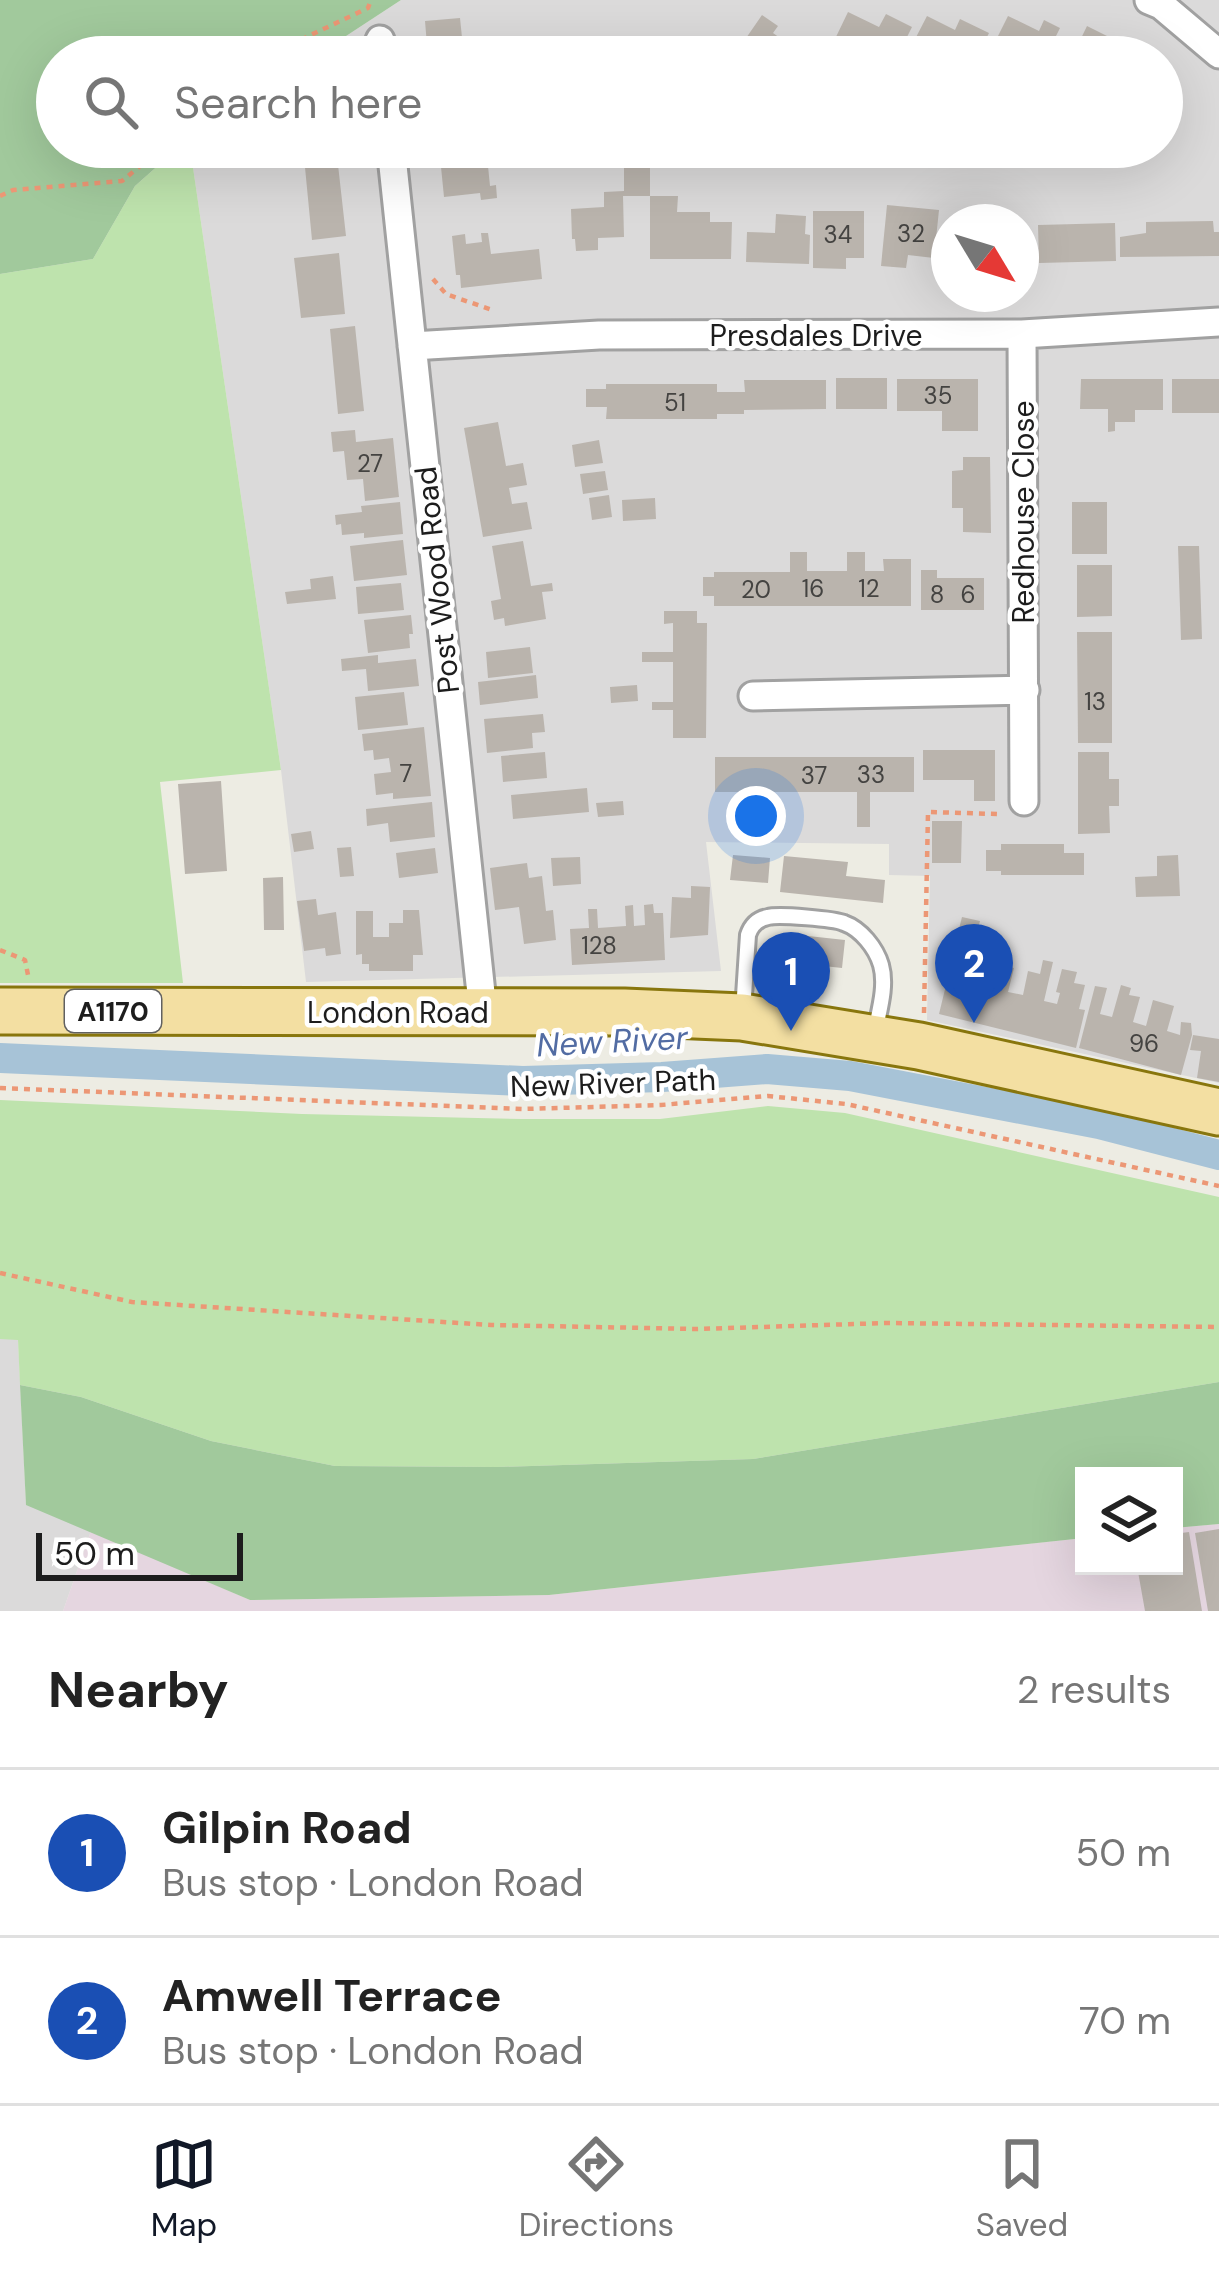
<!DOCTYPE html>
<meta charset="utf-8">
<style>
:root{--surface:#fff;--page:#f6f6f6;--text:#222;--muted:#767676;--line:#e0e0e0;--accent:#111827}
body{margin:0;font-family:"DM Sans",sans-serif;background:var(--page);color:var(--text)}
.controls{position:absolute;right:36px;bottom:36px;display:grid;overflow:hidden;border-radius:0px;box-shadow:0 12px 48px #0002}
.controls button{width:108px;height:108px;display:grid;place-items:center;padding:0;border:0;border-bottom:3px solid var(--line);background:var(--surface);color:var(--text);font:60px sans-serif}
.compass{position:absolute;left:931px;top:204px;width:108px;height:108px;border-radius:50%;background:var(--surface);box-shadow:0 12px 48px #0002;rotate:128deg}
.scale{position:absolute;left:36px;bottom:30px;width:207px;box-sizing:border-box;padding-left:12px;border:6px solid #1d1d1d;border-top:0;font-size:33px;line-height:42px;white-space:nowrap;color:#1d1d1d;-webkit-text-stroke:9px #fff;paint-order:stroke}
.you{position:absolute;left:756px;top:816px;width:42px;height:42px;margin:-30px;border:9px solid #fff;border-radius:50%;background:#1a73e8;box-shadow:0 0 0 18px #1a73e833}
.badge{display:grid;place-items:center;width:78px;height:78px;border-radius:50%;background:var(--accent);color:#fff;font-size:39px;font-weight:700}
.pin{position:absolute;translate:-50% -99px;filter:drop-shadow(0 3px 6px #0008)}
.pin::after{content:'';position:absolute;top:63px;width:42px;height:36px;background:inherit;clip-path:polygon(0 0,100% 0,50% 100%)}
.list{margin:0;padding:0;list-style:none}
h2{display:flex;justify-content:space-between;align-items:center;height:156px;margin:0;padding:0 48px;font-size:51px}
h2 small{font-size:39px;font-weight:400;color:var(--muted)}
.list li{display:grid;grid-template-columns:78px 1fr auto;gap:36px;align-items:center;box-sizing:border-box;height:168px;padding:0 48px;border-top:3px solid var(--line)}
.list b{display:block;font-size:45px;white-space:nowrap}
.list p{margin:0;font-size:39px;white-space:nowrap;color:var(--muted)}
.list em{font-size:39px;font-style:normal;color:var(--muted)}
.icon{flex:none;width:66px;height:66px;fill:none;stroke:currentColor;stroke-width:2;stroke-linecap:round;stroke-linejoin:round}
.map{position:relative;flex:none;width:1219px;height:1611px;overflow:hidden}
.search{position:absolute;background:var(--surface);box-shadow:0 12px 48px #0002;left:36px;right:36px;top:36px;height:132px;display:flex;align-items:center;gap:30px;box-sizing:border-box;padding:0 42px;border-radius:66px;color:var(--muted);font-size:45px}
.sheet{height:492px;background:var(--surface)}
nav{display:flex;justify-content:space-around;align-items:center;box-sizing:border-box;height:168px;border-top:3px solid var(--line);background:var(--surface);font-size:33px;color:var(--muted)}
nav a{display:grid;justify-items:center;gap:6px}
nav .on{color:var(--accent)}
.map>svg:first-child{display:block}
.residential{fill:#dbdada;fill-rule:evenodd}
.industrial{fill:#e5d6e0}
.grass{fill:#bee3ad}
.forest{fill:#a1c99c}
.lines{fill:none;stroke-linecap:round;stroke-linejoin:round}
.canal{stroke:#a7c3d7;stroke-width:30}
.building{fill:#bab4ad}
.service-casing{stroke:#a1a1a1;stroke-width:20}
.minor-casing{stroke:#a1a1a1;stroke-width:33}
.primary-casing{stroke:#88760d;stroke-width:51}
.path{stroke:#ec9775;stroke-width:4.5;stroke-dasharray:6 6;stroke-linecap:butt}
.service{stroke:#fff;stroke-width:14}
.minor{stroke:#fff;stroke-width:27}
.primary{stroke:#f3dfa2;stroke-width:45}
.labels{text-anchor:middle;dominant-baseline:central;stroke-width:9;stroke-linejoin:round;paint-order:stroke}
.number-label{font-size:24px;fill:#444341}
.shield{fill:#fff;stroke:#616161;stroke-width:3}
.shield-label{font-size:27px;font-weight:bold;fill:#1d1d1d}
.street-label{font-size:30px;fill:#1d1d1d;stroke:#fff}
.water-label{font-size:33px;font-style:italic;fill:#526ca3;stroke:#fff}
</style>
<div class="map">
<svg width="1219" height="1611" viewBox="0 0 1219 1611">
<rect width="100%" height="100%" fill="#edece3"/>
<path class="residential" d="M 401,0 L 1219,0 L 1219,1083 L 927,1020 L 930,876 L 889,875 L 889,844 L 706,842 L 721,971 L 306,982 L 281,770 L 190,147 L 1162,147 L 1162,57 L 314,57 ZM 949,222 L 1021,222 L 1021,294 L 949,294 Z
M 0,1339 L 18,1339 L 26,1504 L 91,1531 L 63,1611 L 0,1611 Z"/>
<path class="industrial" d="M 1219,1524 L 1219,1611 L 63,1611 L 91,1531 L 250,1600 L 549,1595 L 1084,1538 L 1084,1566 L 1174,1566 L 1174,1528 Z"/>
<path class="grass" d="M 179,147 L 190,147 L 281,770 L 160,782 L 183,983 L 0,983 L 0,274 L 93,259 L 135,186 Z
M 0,1100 L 302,1114 L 522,1119 L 660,1119 L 768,1106 L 845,1113 L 1219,1197 L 1219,1382 L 753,1459 L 498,1467 L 335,1466 L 211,1441 L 81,1397 L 20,1385 L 18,1340 L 0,1339 Z"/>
<path class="forest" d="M 0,0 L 401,0 L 314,57 L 57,57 L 57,147 L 179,147 L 135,186 L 93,259 L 0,274 Z
M 1219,1382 L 1219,1524 L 1174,1528 L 1174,1476 L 1084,1476 L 1084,1538 L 549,1595 L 250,1600 L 26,1505 L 20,1385 L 81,1397 L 211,1441 L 335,1466 L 498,1467 L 753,1459 Z"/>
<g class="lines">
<path class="canal" d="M 0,1058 L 523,1081 L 662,1077 L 767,1069 L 850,1076 L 1099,1124 L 1219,1155"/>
</g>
<path class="building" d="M 848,12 L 879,27 L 886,14 L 912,27 L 897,57 L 871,57 L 835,39 Z
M 762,15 L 778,26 L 773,33 L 807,57 L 733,57 Z
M 927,16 L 955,30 L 960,19 L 989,33 L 977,57 L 938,57 L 912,45 Z
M 1008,16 L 1039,31 L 1044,20 L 1060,28 L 1054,40 L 1063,44 L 1057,57 L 1018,57 L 1020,52 L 996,40 Z
M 460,18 L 464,57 L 428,57 L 425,21 Z
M 1087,26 L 1107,36 L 1104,43 L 1132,57 L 1072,57 Z
M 287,147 L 336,147 L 346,236 L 312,240 L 304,157 L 288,159 Z
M 439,147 L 491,147 L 491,150 L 475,152 L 477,168 L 488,166 L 490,186 L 496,185 L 497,198 L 481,200 L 480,193 L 444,197 Z
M 629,147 L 644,147 L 644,168 L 650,168 L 650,196 L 623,196 L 624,237 L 598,238 L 598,250 L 576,251 L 575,239 L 572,239 L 571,209 L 604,207 L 604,192 L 624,191 L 624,168 L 629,168 Z
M 650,196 L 678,196 L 677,212 L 710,212 L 710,222 L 732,222 L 731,259 L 650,259 Z
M 887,205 L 939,210 L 934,258 L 908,255 L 906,268 L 881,266 Z
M 813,211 L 864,211 L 864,258 L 846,258 L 846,269 L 813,268 Z
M 776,214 L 806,216 L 805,234 L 810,235 L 809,264 L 746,262 L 747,232 L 775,233 Z
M 1213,221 L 1214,232 L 1219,232 L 1219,256 L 1120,257 L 1120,237 L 1146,233 L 1146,222 Z
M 1115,223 L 1116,261 L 1039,263 L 1038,225 Z
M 481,233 L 488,233 L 491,254 L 539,249 L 542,279 L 461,288 L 460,275 L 456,275 L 452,236 L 465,234 L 466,244 L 482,242 Z
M 339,253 L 345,314 L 301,318 L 294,258 Z
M 355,326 L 364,411 L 338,414 L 330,329 Z
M 836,378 L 887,378 L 887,409 L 836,409 Z
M 897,379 L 978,379 L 978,431 L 942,431 L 942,411 L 897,411 Z
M 1081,379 L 1163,379 L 1163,410 L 1135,410 L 1135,422 L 1115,422 L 1115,431 L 1108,432 L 1108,409 L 1080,409 Z
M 1172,379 L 1219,379 L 1219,413 L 1172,413 Z
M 744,380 L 826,380 L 826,409 L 744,410 L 744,414 L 717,414 L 717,419 L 606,419 L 607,407 L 586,407 L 586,389 L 606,389 L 606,384 L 717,384 L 717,392 L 745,392 Z
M 498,422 L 506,466 L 523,463 L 527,485 L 509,488 L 512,504 L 527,502 L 532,529 L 483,537 L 464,428 Z
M 355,430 L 356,442 L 393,438 L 399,497 L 365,501 L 363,479 L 347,480 L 344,451 L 333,452 L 331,432 Z
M 599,440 L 603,463 L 575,467 L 572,445 Z
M 963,457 L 990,457 L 991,533 L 963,532 L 963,508 L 952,508 L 952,471 L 963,470 Z
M 605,471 L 608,490 L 583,494 L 580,474 Z
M 609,495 L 612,517 L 592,520 L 589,498 Z
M 655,498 L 656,519 L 623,521 L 622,500 Z
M 400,502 L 403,534 L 364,538 L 364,533 L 342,535 L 341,524 L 336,525 L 335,515 L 362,512 L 361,506 Z
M 1072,502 L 1107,502 L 1107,554 L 1072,554 Z
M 403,540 L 407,575 L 354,581 L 350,546 Z
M 523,541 L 531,586 L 552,583 L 553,591 L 542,592 L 546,619 L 505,626 L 504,618 L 494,620 L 491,601 L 501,599 L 492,546 Z
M 1178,546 L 1199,546 L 1202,639 L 1181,640 Z
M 790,552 L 807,552 L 807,571 L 847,571 L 847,552 L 865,552 L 865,571 L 884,571 L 883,559 L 911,559 L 911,606 L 714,606 L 714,596 L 703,596 L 703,577 L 714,577 L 714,572 L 790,572 Z
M 1077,565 L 1112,565 L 1112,616 L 1077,617 Z
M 921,570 L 937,570 L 937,578 L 984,578 L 984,610 L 921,610 Z
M 333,576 L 336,599 L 287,604 L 285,592 L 311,589 L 310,579 Z
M 401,583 L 404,610 L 358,614 L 356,587 Z
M 664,611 L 697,611 L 697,623 L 707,623 L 706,738 L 673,738 L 673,710 L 652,710 L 652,702 L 673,702 L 673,662 L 642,662 L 642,652 L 673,652 L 673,623 L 664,624 Z
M 411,615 L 413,634 L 409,634 L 410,648 L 368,653 L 364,620 Z
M 1077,632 L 1112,632 L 1112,743 L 1078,743 Z
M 530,647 L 533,673 L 488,678 L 486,652 Z
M 378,655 L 378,663 L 416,659 L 419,686 L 368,691 L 366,669 L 342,671 L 341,659 Z
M 536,675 L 538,698 L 480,705 L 478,682 Z
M 637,685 L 638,701 L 611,703 L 610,687 Z
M 404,692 L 408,725 L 358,730 L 355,697 Z
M 543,714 L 545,732 L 532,733 L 533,748 L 487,753 L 484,719 Z
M 424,727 L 431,796 L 393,799 L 393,793 L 376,795 L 374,774 L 391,772 L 389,758 L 374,760 L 373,750 L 364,751 L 362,734 Z
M 923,750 L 995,750 L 995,801 L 974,801 L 974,780 L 923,780 Z
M 545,752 L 547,778 L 503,782 L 501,756 Z
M 1078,752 L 1109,752 L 1109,779 L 1119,779 L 1119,806 L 1109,806 L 1110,833 L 1078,834 Z
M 715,757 L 914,757 L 914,792 L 870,792 L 870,827 L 857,827 L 857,792 L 715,792 Z
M 221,781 L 227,871 L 185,874 L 178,784 Z
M 587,788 L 589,812 L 513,819 L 511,795 Z
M 623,801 L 624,815 L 598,817 L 596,803 Z
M 432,802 L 435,837 L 390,842 L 388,823 L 367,826 L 366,809 Z
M 932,821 L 962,821 L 961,863 L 932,863 Z
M 311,831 L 314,849 L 294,852 L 291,834 Z
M 1001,844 L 1064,844 L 1064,853 L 1084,853 L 1084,875 L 1001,875 L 1001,871 L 986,871 L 986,850 L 1001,850 Z
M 351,847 L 354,876 L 340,877 L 337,848 Z
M 435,848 L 438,873 L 399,878 L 396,853 Z
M 733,855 L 770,858 L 768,883 L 730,880 Z
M 1178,855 L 1180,896 L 1136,897 L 1135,877 L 1157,876 L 1157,856 Z
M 784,856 L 848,862 L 846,876 L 885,880 L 883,903 L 780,892 Z
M 580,857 L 581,884 L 553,886 L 551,858 Z
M 527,863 L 529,878 L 542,876 L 546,911 L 553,910 L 556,940 L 524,944 L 519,907 L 495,910 L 490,868 Z
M 283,877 L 284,930 L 264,930 L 263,878 Z
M 691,886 L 710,887 L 708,935 L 670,938 L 672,897 L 691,898 Z
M 316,899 L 318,915 L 336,912 L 341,954 L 326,956 L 325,948 L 304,951 L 297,901 Z
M 653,904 L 654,913 L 663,913 L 665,960 L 572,965 L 570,929 L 589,928 L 588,909 L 597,909 L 598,928 L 626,926 L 625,906 L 633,905 L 634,926 L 645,925 L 644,905 Z
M 403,910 L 419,910 L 423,955 L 413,955 L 413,971 L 369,971 L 369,964 L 362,964 L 362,954 L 356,955 L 356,911 L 373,911 L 373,937 L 389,937 L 389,923 L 403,923 Z
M 962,917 L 980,921 L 973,947 L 982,949 L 973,983 L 987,987 L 993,963 L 1014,968 L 1008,992 L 1023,995 L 1028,971 L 1040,974 L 1043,960 L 1053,962 L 1044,1001 L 1057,1004 L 1060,993 L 1056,992 L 1062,969 L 1077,972 L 1074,983 L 1085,985 L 1079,1009 L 1085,1010 L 1076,1048 L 939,1014 L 948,977 L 955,979 L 962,946 L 955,945 Z
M 799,935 L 845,940 L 842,968 L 796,963 Z
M 1121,985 L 1131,988 L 1129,995 L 1140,997 L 1133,1022 L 1146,1026 L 1153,1000 L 1174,1006 L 1167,1031 L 1180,1035 L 1181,1022 L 1191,1023 L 1192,1035 L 1181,1075 L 1079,1048 L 1095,986 L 1107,988 L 1100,1014 L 1112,1017 Z
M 1193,1035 L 1219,1039 L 1219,1082 L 1197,1078 L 1201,1051 L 1190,1050 Z
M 1219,1529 L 1219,1611 L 1208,1611 L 1195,1533 Z
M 1189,1532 L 1202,1611 L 1145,1611 L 1137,1566 L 1174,1566 L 1174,1534 Z"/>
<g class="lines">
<g class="service-casing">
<path id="service" d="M 743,1011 L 748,935 C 751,926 757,919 768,917 C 778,914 835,919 844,923 C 861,929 876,948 881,965 C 887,986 879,1011 875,1032"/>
</g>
<g class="minor-casing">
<path id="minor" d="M 1149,0 L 1161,5 L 1219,54
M 380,40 L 382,57
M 391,147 L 483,1012
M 1022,334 L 1024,801
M 412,346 L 599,335 L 1022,334 L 1219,322
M 753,696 L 1025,690"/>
</g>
<g class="primary-casing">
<path id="primary" d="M 0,1011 L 624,1012 L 742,1017 L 919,1046 L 1219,1112"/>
</g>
<path class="path" d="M 270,57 L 279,50 L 368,8 L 371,0
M 0,196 L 13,190 L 122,181 L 163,147
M 433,279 L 446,294 L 495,311
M 0,950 L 25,960 L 28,975
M 924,1013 L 928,812 L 998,814
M 0,1088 L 523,1109 L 661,1105 L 768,1096 L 846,1104 L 1219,1186
M 0,1273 L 132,1302 L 491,1325 L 697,1329 L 887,1323 L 1219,1327"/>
<use href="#service" class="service"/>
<use href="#minor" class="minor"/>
<use href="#primary" class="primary"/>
</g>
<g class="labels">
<g class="number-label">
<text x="911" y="233">32</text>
<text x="838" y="234">34</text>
<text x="938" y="395">35</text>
<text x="675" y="402">51</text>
<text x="370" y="463">27</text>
<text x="813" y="588">16</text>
<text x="869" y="588">12</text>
<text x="756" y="589">20</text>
<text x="937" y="594">8</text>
<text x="968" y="594">6</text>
<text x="1095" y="701">13</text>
<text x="406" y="773">7</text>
<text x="871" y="774">33</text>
<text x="814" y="775">37</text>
<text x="599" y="945">128</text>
<text x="1144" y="1043">96</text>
</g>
<rect class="shield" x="65" y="990" width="96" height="42" rx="9"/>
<g class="shield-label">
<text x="113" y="1011">A1170</text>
</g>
<g class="street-label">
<text x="816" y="335">Presdales Drive</text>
<text transform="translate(1023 512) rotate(-90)">Redhouse Close</text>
<text transform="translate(437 580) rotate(-96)">Post Wood Road</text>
<text x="398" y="1012">London Road</text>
<text transform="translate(613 1083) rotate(-2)">New River Path</text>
</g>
<g class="water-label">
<text transform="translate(612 1041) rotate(-3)">New River</text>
</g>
</g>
</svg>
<div class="controls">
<button><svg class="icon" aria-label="layers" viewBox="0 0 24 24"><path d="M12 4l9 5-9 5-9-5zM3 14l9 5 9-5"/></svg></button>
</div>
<svg class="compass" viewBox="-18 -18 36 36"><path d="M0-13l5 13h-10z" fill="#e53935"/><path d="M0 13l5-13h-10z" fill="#767676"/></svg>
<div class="scale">50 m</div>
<div class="you"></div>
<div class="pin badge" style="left:791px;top:1031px;background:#1a4fb4">1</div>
<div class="pin badge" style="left:974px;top:1023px;background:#1a4fb4">2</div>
<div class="search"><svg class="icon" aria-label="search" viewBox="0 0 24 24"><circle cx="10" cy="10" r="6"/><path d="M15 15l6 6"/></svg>Search here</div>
</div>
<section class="sheet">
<h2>Nearby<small>2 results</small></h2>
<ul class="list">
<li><span class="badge" style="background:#1a4fb4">1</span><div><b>Gilpin Road</b><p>Bus stop · London Road</p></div><em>50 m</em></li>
<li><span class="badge" style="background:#1a4fb4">2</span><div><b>Amwell Terrace</b><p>Bus stop · London Road</p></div><em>70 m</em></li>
</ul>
</section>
<nav>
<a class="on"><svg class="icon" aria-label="map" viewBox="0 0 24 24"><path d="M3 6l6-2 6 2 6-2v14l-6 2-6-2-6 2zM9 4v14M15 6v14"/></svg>Map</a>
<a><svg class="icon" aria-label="directions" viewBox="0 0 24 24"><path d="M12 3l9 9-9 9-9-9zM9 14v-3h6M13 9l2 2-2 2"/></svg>Directions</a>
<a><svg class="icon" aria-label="saved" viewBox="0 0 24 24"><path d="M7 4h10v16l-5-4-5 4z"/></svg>Saved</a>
</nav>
